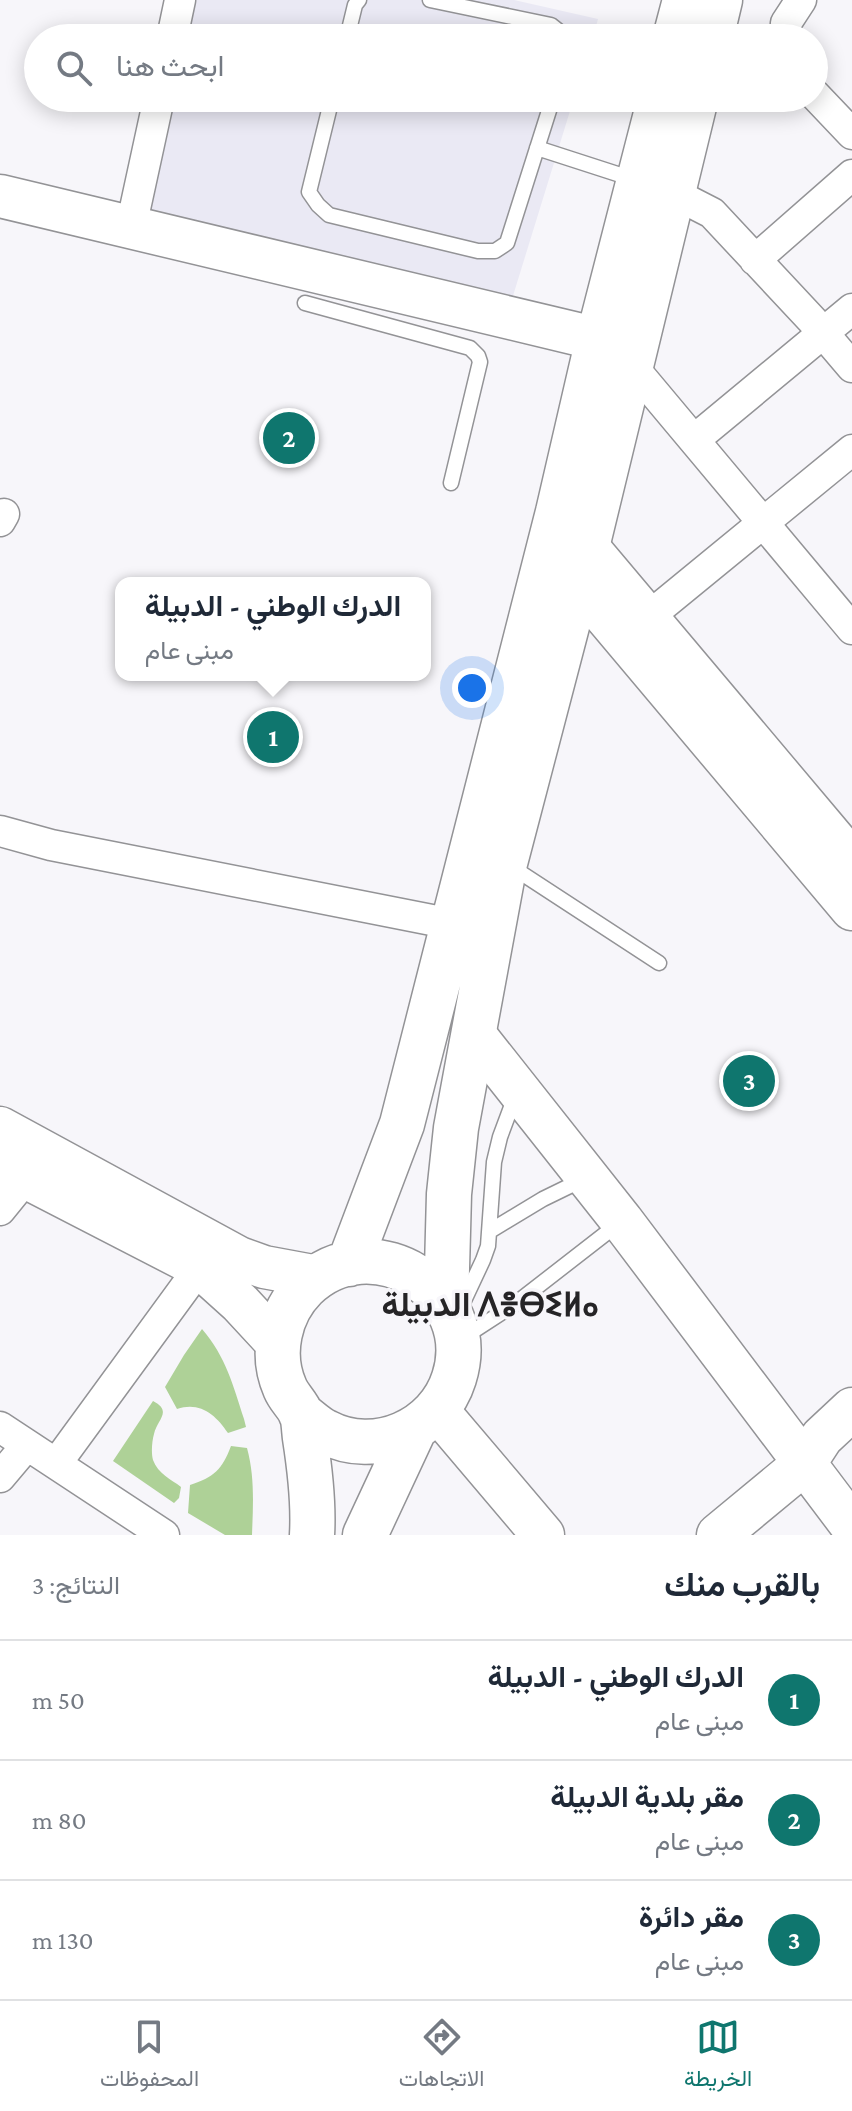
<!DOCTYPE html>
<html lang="ar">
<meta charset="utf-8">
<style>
:root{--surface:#fff;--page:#f2f2f3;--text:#1f2937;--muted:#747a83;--line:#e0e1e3;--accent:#0f766e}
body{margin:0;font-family:"Crimson Pro",Vazirmatn,"Noto Sans Tifinagh",serif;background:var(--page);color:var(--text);direction:rtl}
.you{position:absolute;left:472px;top:688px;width:28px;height:28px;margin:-20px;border:6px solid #fff;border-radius:50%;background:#1a73e8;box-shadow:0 0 0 12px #1a73e833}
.badge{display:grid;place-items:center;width:52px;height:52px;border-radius:50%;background:var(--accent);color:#fff;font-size:26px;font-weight:700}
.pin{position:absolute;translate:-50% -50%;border:4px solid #fff;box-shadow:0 2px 8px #0006}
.popup{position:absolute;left:115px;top:577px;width:316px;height:104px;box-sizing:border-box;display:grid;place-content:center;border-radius:16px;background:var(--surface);filter:drop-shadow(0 2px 6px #0005);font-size:26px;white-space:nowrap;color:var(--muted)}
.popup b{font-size:30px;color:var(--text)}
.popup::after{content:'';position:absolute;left:50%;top:100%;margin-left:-16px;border:16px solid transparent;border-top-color:var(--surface)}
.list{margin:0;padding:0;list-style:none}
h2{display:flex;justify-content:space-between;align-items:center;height:104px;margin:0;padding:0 32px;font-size:34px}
h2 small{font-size:26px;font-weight:400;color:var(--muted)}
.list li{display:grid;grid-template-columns:52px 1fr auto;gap:24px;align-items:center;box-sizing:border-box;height:120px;padding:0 32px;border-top:2px solid var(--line)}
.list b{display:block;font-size:30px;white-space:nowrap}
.list p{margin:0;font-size:26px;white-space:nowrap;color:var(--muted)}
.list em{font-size:26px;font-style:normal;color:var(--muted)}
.icon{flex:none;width:44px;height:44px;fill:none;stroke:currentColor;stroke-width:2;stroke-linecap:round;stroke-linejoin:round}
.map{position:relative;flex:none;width:852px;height:1535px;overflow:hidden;direction:ltr}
.search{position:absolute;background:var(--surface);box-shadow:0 4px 20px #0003;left:24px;right:24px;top:24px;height:88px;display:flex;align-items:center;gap:20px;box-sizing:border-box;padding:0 28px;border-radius:44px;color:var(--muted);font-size:30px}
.sheet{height:464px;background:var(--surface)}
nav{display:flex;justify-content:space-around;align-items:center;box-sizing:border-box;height:112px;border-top:2px solid var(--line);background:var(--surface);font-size:22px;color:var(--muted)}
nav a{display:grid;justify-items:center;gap:4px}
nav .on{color:var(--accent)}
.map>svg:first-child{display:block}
.built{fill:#eae9f4}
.green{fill:#aed197}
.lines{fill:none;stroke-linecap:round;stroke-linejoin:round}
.lane-casing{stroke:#939396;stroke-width:17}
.street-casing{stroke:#939396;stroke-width:33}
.secondary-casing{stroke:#939396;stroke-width:45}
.primary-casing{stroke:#939396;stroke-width:47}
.lane{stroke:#fff;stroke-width:14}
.street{stroke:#fff;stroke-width:30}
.secondary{stroke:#fff;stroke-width:42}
.primary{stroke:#fff;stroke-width:44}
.labels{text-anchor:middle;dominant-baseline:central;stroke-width:7;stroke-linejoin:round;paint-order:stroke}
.district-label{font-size:34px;font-weight:bold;fill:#252426;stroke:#f7f6fa}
</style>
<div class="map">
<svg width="852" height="1535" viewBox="0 0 852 1535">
<rect width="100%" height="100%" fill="#f7f6fa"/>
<path class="built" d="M 188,0 L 514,0 L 598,19 L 593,38 L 179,38 Z
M 166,98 L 574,98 L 508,312 L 140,219 Z"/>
<path class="green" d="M 202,1329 C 226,1357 233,1385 244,1419 L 246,1427 L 228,1433 C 216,1415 200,1401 177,1409 L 165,1387 L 184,1355 Z
M 153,1401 C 173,1411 157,1420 154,1434 C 152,1441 151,1453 153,1460 C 158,1474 171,1479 181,1487 L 179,1498 L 174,1503 L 113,1461 Z
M 231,1446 L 247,1448 C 255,1477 253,1506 252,1535 L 225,1535 L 188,1513 L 190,1485 C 214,1477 222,1470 231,1446 Z"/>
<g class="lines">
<g class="lane-casing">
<path id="lane" d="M 430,0 L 551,25 L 561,33 L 564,38
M 347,38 L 355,5 L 359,0
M 332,98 L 309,192 L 318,205 L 329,215 L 478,251 L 495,251 L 507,243 L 553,98
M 537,148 L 636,180
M 305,303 L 470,348 L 478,356 L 480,362 L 451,483
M 512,867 L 659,963
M 490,1231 L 543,1199 L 584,1179
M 461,1307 L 483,1260 L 488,1246 L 494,1162 L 500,1137 L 516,1094
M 461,1339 L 515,1304 L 618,1224"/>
</g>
<g class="street-casing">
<path id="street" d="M 172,38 L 180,0
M 785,38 L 786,23 L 801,0
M 814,94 L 852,134
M 656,187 L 673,193 L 712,213 L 812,320 L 852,367
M 131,227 L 159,98
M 755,260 L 852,175
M 631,365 L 852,629
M 694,440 L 852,309
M 0,521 L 4,514
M 647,618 L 852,450
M 0,831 L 51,845 L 452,924
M 0,1210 L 26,1178
M 0,1427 L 164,1535
M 56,1464 L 200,1267
M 0,1477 L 27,1445"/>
</g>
<g class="secondary-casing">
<path id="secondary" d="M 0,196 L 598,339
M 569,525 L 852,861
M 560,562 L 852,909
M 474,1034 L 622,1221 L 852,1526
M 0,1128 L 239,1258 L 264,1267 L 318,1277
M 0,1164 L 200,1267 L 240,1303 L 278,1344
M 437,1410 L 543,1535
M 718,1535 L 805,1463 L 822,1437 L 852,1409"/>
</g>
<g class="primary-casing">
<path id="primary" d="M 675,38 L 685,0
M 711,38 L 720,0
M 349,1264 L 402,1124 L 558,512 L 598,339 L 660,98
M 446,1306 L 449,1194 L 456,1128 L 505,863 L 578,584 L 696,98
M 301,1414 C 309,1420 317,1428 326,1432 C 375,1458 438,1430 454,1378 C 482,1290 371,1223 305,1287 C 279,1313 270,1354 285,1388 C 289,1398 298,1405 301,1414 C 304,1420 304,1431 305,1438 C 310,1470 314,1502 312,1535
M 365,1535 L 414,1430"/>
</g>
<use href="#lane" class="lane"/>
<use href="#street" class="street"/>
<use href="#secondary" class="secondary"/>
<use href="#primary" class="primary"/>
</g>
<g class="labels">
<g class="district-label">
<text x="490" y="1304">الدبيلة ⴷⴻⴱⵉⵍⴰ</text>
</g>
</g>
</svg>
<div class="you"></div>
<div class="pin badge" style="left:273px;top:737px">1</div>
<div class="popup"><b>الدرك الوطني - الدبيلة</b>مبنى عام</div>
<div class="pin badge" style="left:289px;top:438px">2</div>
<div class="pin badge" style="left:749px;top:1081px">3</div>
<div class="search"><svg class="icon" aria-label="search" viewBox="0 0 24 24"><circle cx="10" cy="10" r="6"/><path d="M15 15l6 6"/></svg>ابحث هنا</div>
</div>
<section class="sheet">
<h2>بالقرب منك<small>النتائج: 3</small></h2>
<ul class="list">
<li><span class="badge">1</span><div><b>الدرك الوطني - الدبيلة</b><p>مبنى عام</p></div><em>50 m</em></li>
<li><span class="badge">2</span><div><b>مقر بلدية الدبيلة</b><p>مبنى عام</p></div><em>80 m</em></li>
<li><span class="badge">3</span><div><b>مقر دائرة</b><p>مبنى عام</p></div><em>130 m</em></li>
</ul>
</section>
<nav>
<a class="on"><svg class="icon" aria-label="map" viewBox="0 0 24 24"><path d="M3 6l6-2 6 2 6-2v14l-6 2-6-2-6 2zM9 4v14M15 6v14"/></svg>الخريطة</a>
<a><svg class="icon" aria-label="directions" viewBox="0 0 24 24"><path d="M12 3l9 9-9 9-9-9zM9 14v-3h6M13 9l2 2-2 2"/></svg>الاتجاهات</a>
<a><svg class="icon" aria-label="saved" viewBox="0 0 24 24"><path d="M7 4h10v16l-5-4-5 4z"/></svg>المحفوظات</a>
</nav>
